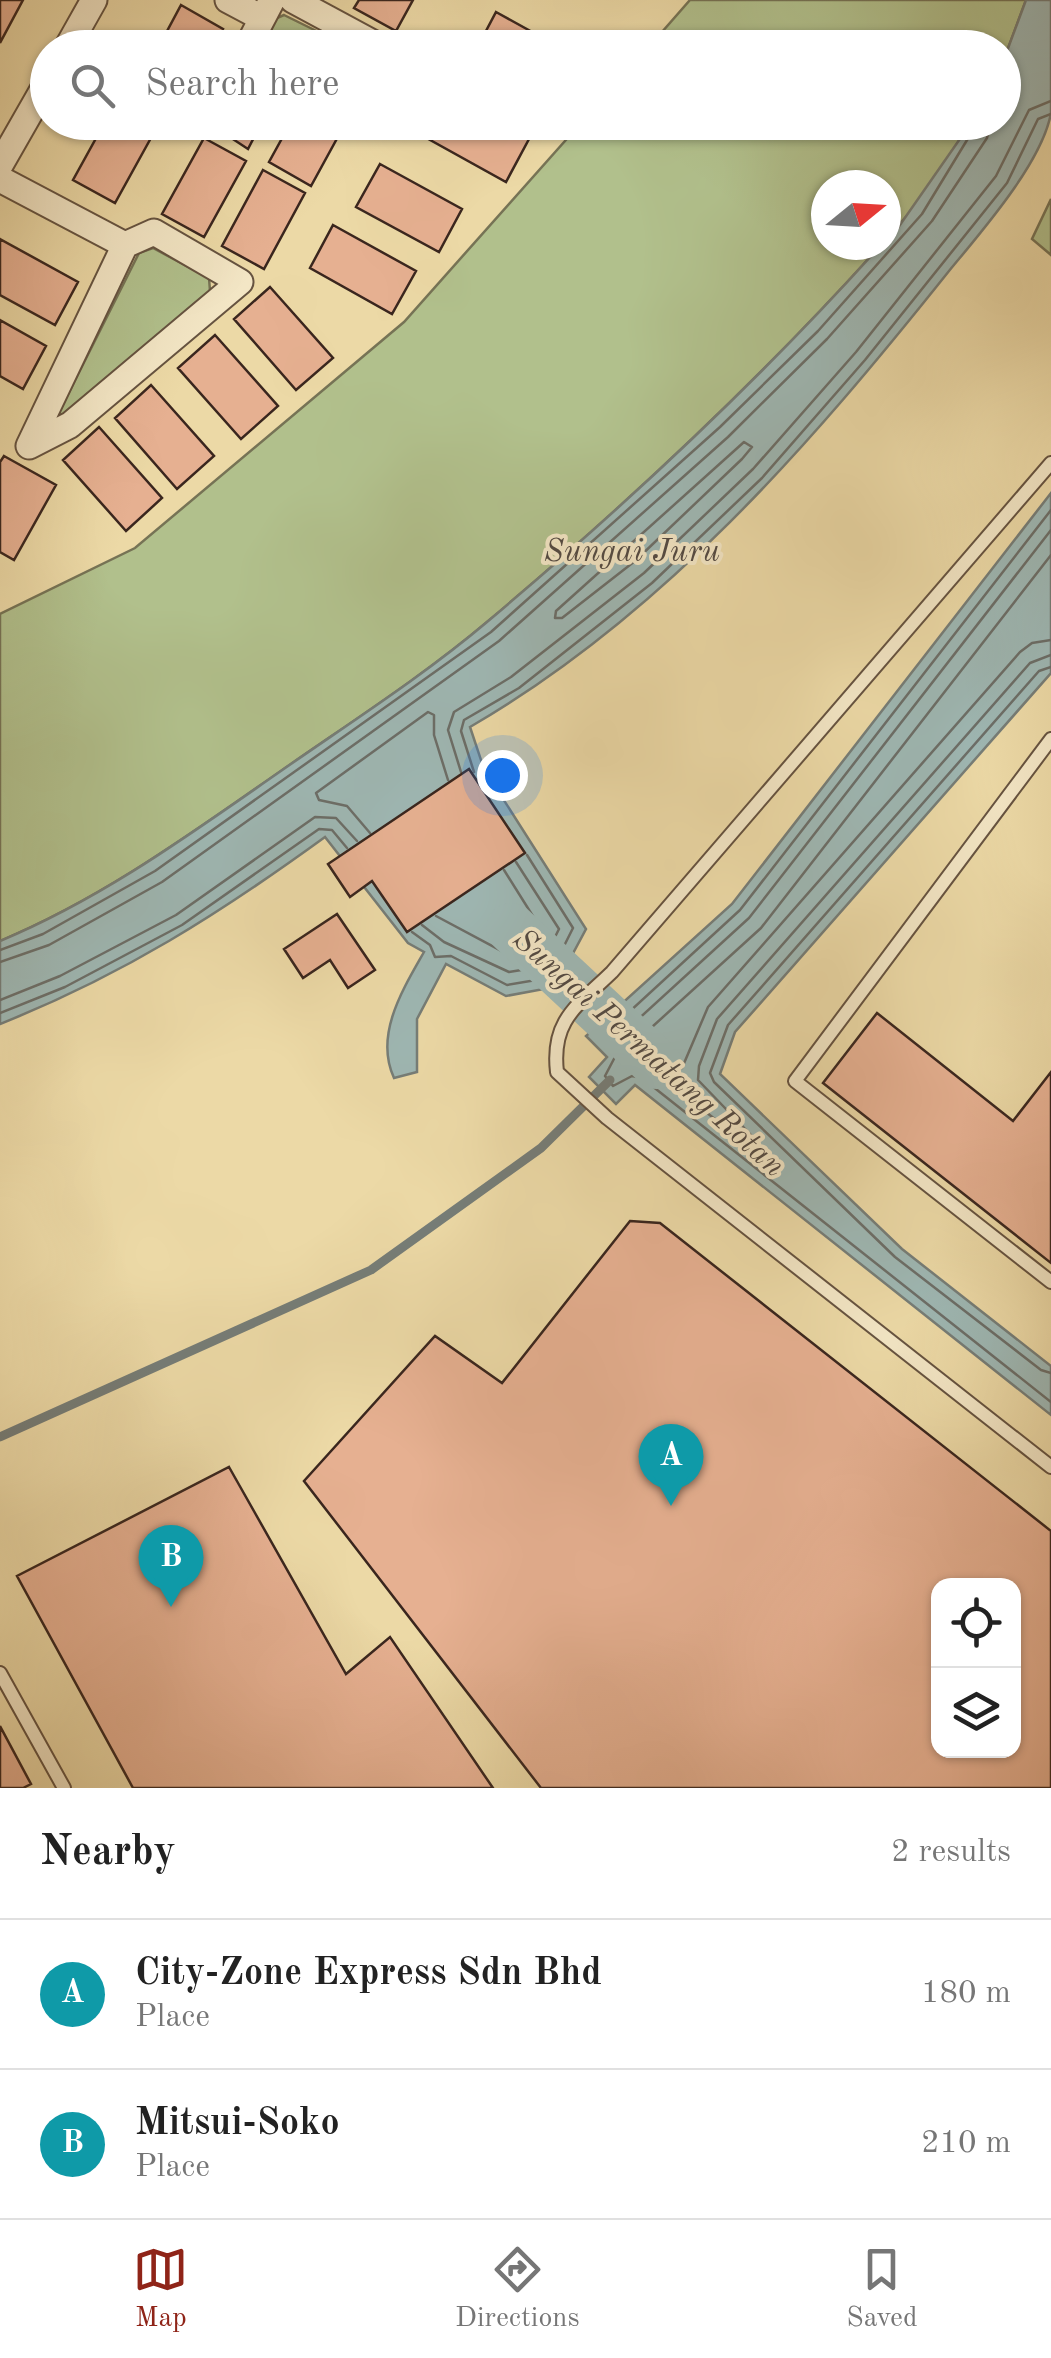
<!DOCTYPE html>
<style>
:root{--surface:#fff;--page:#f6f6f6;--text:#222;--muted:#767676;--line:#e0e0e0;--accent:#8f2418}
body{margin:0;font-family:"Old Standard TT",serif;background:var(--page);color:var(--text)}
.controls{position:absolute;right:30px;bottom:30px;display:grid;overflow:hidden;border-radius:20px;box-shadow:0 2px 8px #0004}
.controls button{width:90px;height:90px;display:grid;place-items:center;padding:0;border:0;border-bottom:2px solid var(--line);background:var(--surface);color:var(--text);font:50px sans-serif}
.compass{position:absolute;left:811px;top:170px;width:90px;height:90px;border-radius:50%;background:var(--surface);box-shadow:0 2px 8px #0004;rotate:72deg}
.you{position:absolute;left:502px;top:775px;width:35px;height:35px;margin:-25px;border:8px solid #fff;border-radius:50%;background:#1a73e8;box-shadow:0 0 0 15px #1a73e833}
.badge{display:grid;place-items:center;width:65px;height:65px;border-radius:50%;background:var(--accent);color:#fff;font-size:32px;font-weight:700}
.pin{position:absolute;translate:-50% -82px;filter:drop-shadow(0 2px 5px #0008)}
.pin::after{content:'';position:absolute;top:52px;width:35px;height:30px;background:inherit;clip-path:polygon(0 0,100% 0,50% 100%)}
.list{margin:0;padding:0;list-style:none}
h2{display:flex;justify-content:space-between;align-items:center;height:130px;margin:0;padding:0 40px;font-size:42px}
h2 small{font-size:32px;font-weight:400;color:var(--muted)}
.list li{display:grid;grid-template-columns:65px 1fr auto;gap:30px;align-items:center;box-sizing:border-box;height:150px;padding:0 40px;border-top:2px solid var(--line)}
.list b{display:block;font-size:38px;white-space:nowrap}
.list p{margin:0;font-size:32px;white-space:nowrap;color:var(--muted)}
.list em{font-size:32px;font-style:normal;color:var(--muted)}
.icon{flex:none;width:55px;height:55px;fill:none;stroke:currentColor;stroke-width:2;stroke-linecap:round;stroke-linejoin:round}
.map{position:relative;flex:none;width:1051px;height:1788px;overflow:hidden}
.search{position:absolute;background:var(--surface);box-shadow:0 2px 8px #0004;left:30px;right:30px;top:30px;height:110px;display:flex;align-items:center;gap:25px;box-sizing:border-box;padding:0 35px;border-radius:55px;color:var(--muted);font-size:38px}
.sheet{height:430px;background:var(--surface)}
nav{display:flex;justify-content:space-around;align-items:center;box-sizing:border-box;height:140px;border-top:2px solid var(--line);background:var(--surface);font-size:28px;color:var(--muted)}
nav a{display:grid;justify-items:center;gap:5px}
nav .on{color:var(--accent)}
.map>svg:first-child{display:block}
.green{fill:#b1c08c;stroke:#767355;stroke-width:2.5}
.water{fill:#9eb7b3;stroke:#767d77;stroke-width:2.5}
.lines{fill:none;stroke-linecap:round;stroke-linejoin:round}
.shore{stroke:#6c6e68;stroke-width:2.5}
.stream{stroke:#767d77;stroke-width:9}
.river{stroke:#9eb7b3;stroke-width:50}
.building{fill:#e6b091;stroke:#3a261e;stroke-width:2.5;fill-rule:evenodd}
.lane-casing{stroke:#665340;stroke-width:16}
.street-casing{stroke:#665340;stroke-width:29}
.lane{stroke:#f3e6c5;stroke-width:12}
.street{stroke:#f3e6c5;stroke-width:25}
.labels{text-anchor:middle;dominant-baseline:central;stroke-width:8;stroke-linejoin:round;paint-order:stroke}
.water-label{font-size:32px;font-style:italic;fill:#534a43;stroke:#f3e6c5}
</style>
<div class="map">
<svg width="1051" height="1788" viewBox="0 0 1051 1788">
<rect width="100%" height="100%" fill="#ecd9a6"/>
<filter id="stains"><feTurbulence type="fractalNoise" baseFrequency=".002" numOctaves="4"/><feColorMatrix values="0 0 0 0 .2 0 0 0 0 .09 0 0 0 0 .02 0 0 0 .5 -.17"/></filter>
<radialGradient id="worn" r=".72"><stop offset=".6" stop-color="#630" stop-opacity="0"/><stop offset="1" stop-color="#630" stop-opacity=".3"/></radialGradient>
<path class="green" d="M 690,0 L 1026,0 L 1004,59 L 1004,48 L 648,48 Z
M 284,15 L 349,47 L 292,47 L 273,36 L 270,21 Z
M 581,123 L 971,123 L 914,208 L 886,239 L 886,185 L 826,185 L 826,245 L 881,245 C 760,380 626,505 487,622 C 422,677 348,724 278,773 C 189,835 101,899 0,941 L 0,614 L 135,548 L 404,322 Z
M 1051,199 L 1051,255 L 1032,239 Z
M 153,248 L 209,278 L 210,291 L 54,422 L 139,253 Z"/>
<path class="water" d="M 1026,0 L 1051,0 C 1051,36 1051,78 1051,113 C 1042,163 981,232 949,271 C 811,444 663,615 470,727 L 484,769 L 586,929 L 555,987 L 506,996 L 446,964 L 417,1019 L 417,1072 L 394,1078 C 374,1035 403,989 424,952 L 408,943 L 325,837 C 219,914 123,975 0,1024 L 0,941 C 101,899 189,835 278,773 C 348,724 422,677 487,622 C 626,505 760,380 881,245 L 886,245 L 971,123 L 1004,122 L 1004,59 Z
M 1051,493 L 1051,673 L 735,1032 L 720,1074 L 902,1249 L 1051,1366 L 1051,1415 L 635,1085 L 616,1104 L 589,1077 L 607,1057 L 586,1036 L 732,904 Z"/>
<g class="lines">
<path class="shore" d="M 744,442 L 752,447 L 742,459 L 635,561 L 562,618 L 555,618 L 556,611 Z
M 1051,510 L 740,910 L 603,1036 L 616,1055 L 605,1076 L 613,1086 L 632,1076 L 642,1078 L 1051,1402
M 1051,530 L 749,918 L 622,1034 L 630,1062 L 650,1068 L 744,1142 L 751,1142 L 751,1135 L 698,1080 L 699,1066 L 717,1019 L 1030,663 L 1051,655
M 1051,555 L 761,928 L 641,1037 L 643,1048 L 676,1069 L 682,1068 L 708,1007 L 1020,652 L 1032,643 L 1051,640
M 1051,667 L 1039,671 L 728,1025 L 710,1073 L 714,1082 L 895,1257 L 1041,1370 L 1051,1373
M 461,772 L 448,730 L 454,712 L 511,677 L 644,573 L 753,469 L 856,352 L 996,176 L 1029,110 L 1051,101
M 474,772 L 461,731 L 464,720 L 519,688 L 652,583 L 762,478 L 865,360 L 1007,183 L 1038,119 L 1051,114
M 370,833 L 347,806 L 319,800 L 316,793 L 428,712 L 434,715 L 434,735 L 448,780
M 436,916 L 511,956 L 530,953 L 541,929 L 504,870
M 422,925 L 444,942 L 509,972 L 540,967 L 559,929 L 516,862
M 412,932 L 430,945 L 435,957 L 451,956 L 507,985 L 548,978 L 573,928 L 527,855
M 0,950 L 43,934 L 155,871 L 491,632 L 720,427 L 818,331 L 922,214 L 978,122
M 0,962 L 49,945 L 162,882 L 499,641 L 728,437 L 827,339 L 932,221 L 987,138 L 991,122
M 0,1000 L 60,976 L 176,915 L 315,817 L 336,818 L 357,841
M 0,1013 L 65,987 L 182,925 L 319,829 L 332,830 L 347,848"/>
<path class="stream" d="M 0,1437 L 371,1270 L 541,1148 L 610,1080"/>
<path class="river" d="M 511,928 L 657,1064"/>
</g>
<path class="building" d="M 0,0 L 23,0 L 0,43 Z
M 359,0 L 413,0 L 396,31 L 354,8 Z
M 181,5 L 223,29 L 213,48 L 158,48 Z
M 496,12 L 561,48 L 477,48 Z
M 105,122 L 149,122 L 157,127 L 115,203 L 73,180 Z
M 207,122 L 262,122 L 248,149 Z
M 291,122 L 346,122 L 311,186 L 269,162 Z
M 430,122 L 500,122 L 529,139 L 506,182 L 423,136 Z
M 204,138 L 246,161 L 204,237 L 162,214 Z
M 380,164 L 462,209 L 439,252 L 356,207 Z
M 263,170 L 305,193 L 264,269 L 222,246 Z
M 333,225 L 416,271 L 392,314 L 310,268 Z
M 0,239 L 78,282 L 55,325 L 0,295 Z
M 270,287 L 333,358 L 296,390 L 234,319 Z
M 0,320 L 46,346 L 23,389 L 0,376 Z
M 215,335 L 278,406 L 241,439 L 178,368 Z
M 151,385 L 214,456 L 177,489 L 115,418 Z
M 99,427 L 162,498 L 126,531 L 63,460 Z
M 4,456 L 56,485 L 14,560 L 0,552 L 0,462 Z
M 469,769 L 525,853 L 407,932 L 372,881 L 350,897 L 328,864 Z
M 337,914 L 375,970 L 348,988 L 330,960 L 303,978 L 284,949 Z
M 877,1013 L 1013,1121 L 1051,1072 L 1051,1263 L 823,1083 Z
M 630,1221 L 660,1223 L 1051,1531 L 1051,1788 L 541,1788 L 304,1481 L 435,1336 L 502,1383 ZM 938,1586 L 1014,1586 L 1014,1750 L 938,1750 Z
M 229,1467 L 346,1674 L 390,1637 L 493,1788 L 133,1788 L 17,1576 Z
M 0,1726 L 31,1784 L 23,1788 L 0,1788 Z"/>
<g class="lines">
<g class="lane-casing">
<path id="lane" d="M 1051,463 L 612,972 C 577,1006 551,1020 557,1072 L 607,1118 L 1051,1467
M 1051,739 L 795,1081 L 1051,1282
M 0,1673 L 64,1788"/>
</g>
<g class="street-casing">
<path id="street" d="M 228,0 L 262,18
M 293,0 L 382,48
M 67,48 L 94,0
M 265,48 L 251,40 L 272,0
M 0,165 L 48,81
M 0,179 L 125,245
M 154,232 L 240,282 L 70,425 L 29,446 L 125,245 Z"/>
</g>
<use href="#lane" class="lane"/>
<use href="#street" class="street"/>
</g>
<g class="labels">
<g class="water-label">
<text x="632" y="553">Sungai Juru</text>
<text transform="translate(648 1054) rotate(42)">Sungai Permatang Rotan</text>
</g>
</g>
<rect width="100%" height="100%" filter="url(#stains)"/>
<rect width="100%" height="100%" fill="url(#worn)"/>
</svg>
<div class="controls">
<button><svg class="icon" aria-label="locate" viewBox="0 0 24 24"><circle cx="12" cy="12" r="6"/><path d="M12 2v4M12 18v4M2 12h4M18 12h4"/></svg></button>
<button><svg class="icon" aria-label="layers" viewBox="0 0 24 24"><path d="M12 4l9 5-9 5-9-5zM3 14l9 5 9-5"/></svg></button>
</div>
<svg class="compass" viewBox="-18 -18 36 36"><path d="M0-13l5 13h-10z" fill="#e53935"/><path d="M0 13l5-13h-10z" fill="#767676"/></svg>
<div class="you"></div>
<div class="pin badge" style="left:671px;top:1506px;background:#0f9aa8">A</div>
<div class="pin badge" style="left:171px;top:1607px;background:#0f9aa8">B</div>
<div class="search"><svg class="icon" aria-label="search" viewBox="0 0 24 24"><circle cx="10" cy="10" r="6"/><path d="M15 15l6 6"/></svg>Search here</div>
</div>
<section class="sheet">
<h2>Nearby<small>2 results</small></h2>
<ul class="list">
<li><span class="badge" style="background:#0f9aa8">A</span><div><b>City-Zone Express Sdn Bhd</b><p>Place</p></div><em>180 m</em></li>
<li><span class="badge" style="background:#0f9aa8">B</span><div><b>Mitsui-Soko</b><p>Place</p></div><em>210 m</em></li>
</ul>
</section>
<nav>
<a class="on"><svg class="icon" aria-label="map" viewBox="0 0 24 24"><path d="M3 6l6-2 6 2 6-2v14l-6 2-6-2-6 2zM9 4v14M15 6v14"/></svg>Map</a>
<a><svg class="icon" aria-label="directions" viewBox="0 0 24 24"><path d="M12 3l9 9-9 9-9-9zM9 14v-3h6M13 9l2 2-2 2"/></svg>Directions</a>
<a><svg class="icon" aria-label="saved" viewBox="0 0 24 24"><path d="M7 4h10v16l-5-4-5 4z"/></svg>Saved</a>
</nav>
